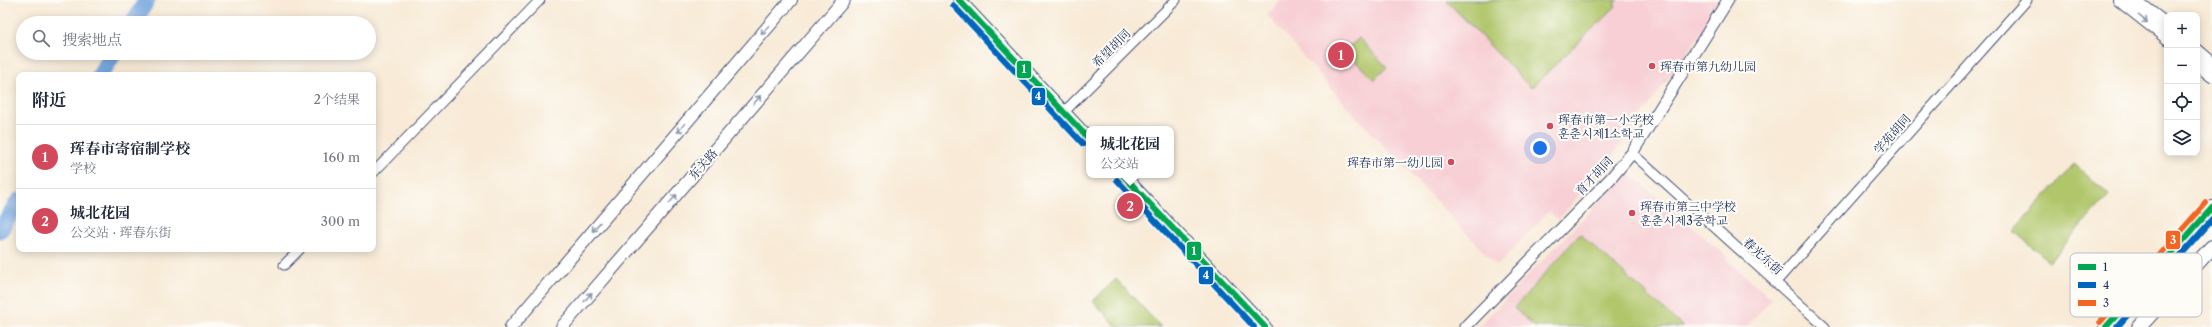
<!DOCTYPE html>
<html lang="zh">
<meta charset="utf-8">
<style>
:root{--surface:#fff;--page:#f6f6f7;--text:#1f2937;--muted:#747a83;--line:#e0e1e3;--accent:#d1495b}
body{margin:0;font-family:"Libre Caslon Text","Noto Serif SC","Noto Serif KR",serif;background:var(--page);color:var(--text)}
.controls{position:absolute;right:12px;top:12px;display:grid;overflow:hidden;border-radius:8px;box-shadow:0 2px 10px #0003}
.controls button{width:36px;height:36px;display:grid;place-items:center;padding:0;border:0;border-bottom:1px solid var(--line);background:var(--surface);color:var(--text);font:20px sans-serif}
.you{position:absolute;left:1540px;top:148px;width:14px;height:14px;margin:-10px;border:3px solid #fff;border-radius:50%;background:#1a73e8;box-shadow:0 0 0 6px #1a73e833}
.badge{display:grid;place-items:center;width:26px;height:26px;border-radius:50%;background:var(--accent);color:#fff;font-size:13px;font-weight:700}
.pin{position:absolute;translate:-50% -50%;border:2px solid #fff;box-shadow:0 1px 4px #0006}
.popup{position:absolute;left:1086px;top:126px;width:88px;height:52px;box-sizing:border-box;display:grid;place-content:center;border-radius:8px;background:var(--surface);filter:drop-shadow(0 1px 3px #0005);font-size:13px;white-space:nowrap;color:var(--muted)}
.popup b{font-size:15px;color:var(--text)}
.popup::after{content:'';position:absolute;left:50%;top:100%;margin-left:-8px;border:8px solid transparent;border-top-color:var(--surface)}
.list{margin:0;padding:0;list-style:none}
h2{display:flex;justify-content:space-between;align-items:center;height:52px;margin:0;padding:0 16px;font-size:17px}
h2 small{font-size:13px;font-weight:400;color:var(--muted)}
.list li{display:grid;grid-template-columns:26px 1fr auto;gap:12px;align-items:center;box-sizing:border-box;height:64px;padding:0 16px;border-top:1px solid var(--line)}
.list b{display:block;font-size:15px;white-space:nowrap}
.list p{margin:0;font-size:13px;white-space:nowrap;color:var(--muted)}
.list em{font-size:13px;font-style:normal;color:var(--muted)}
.icon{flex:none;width:22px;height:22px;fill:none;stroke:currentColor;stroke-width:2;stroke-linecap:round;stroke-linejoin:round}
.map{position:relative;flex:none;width:2212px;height:327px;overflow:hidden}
.search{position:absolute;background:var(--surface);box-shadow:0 2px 10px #0003;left:16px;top:16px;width:360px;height:44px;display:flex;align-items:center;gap:10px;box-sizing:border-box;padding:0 14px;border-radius:22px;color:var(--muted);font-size:15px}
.panel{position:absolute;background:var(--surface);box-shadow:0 2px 10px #0003;left:16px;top:72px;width:360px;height:180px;border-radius:8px}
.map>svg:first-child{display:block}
.built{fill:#f7cfd4}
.green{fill:#b0c66b;stroke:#667a64}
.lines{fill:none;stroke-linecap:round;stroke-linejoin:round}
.river{stroke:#73a5df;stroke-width:17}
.minor-casing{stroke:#3c4b70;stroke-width:11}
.tertiary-casing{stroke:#3c4b70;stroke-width:13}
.secondary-casing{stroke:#3c4b70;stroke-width:14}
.primary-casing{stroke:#3c4b70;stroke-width:16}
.minor{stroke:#fff;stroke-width:9}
.tertiary{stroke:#fff;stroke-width:11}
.secondary{stroke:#fff;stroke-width:12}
.primary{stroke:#fff;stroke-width:14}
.bus-1-casing{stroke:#fdfcf7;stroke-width:9}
.bus-2-casing{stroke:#fdfcf7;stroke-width:9}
.bus-3-casing{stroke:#fdfcf7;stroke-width:9}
.bus-1{stroke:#00a651;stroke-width:6}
.bus-2{stroke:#0065bd;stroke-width:6}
.bus-3{stroke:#f26522;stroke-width:6}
.oneway{stroke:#8d97ae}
.poi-dot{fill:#d1495b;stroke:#fdfcf7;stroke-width:1.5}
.labels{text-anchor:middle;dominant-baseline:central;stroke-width:4;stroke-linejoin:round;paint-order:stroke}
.street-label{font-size:12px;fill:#1b2f5e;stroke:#fdfcf7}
.poi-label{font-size:12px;fill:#1b2f5e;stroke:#fdfcf7;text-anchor:start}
.key{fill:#fdfcf7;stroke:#b9bec9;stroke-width:1}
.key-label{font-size:11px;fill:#1b2f5e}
.line-badge{stroke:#fdfcf7;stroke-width:1.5}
.badge-label{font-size:11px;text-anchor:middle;font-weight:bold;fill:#fff}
</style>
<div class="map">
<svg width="2212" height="327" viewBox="0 0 2212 327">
<rect width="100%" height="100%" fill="#fdfcf7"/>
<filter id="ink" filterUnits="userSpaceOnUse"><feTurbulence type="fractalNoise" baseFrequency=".025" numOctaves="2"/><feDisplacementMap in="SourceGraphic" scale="8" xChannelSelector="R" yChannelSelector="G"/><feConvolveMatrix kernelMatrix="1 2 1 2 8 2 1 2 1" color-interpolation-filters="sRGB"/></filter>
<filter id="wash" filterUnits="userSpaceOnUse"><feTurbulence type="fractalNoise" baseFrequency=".012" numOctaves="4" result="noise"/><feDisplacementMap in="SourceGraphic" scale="16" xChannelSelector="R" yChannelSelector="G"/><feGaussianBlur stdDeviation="0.9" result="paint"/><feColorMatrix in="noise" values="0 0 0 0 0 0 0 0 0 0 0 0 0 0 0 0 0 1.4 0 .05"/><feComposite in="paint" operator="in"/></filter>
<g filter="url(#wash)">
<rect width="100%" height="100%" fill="#f8ead6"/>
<path class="built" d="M 1282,0 L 1719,0 L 1723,3 L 1610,159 L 1558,220 L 1549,211 L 1497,266 L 1353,113 L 1267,15 Z
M 1628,172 L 1725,255 L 1728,261 L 1772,299 L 1746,327 L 1478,327 Z"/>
<path class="green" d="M 1446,0 L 1618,0 L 1614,3 L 1616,6 L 1531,88 Z
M 1359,38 L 1387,67 L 1374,80 L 1345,51 Z
M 2074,164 L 2109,195 L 2049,262 L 2014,231 Z
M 1580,234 L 1683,327 L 1535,327 L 1514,308 Z
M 1116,279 L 1161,327 L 1117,327 L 1093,301 Z"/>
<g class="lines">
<path class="river" d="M 133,23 L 147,0
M 100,75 L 114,53
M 0,230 L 19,201"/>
</g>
</g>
<g filter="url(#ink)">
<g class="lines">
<g class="minor-casing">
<path id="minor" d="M 1064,112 L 1176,0
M 1632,153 L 1825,327
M 373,173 L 540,0
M 284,265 L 300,249
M 1775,283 L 2027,0"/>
</g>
<g class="tertiary-casing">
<path id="tertiary" d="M 1465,327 L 1611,178 L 1632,153 L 1728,0"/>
</g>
<g class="secondary-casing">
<path id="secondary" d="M 959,0 L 1089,139
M 2119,0 L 2167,38
M 2135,0 L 2167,25
M 2197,50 L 2212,63
M 2197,64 L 2212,76
M 1123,175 L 1265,327
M 511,327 L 791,0
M 562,327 L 844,0"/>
</g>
<g class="primary-casing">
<path id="primary" d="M 2106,327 L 2212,208
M 2139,327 L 2212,247"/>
</g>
<use href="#minor" class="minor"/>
<use href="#tertiary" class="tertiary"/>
<use href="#secondary" class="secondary"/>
<use href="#primary" class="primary"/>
<g class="bus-1-casing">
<path id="bus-1" d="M 959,0 L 1089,139
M 1123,175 L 1265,327
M 2106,327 L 2212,208"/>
</g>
<g class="bus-2-casing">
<path id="bus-2" d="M 953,5 L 1083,144
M 1117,180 L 1254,327
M 2117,327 L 2212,220"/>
</g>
<g class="bus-3-casing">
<path id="bus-3" d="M 2100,322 L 2206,203"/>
</g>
<use href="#bus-1" class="bus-1"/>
<use href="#bus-2" class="bus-2"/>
<use href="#bus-3" class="bus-3"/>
</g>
<defs><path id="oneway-shaft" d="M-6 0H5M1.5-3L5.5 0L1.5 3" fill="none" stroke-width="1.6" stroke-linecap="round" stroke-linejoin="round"/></defs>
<g class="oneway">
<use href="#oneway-shaft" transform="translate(2143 19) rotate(39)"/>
<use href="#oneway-shaft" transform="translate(765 30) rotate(131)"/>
<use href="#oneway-shaft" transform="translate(757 100) rotate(-49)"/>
<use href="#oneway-shaft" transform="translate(681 128) rotate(131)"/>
<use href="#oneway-shaft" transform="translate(673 199) rotate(-49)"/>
<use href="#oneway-shaft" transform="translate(596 227) rotate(131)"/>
<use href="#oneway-shaft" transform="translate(588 297) rotate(-49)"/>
</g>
</g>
<g class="poi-dot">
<circle cx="1652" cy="66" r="4"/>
<circle cx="1550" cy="126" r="4"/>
<circle cx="1451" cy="162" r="4"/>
<circle cx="1632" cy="213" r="4"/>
</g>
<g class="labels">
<g class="street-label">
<text transform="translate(1111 48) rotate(-45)">希望胡同</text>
<text transform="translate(1892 134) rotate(-48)">学苑胡同</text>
<text transform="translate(703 164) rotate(-49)">东关路</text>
<text transform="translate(1594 176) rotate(-47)">育才胡同</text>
<text transform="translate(1763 256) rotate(42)">春光东街</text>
</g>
<g class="poi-label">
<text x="1660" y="66">珲春市第九幼儿园</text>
<text x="1558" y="119">珲春市第一小学校<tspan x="1558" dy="14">훈춘시제1소학교</tspan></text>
<text x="1443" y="162" text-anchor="end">珲春市第一幼儿园</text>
<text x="1640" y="206">珲春市第三中学校<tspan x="1640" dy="14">훈춘시제3중학교</tspan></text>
</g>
</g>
<rect x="2070" y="253" width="132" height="64" rx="6" class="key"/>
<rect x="2078" y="264" width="18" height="6" fill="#00a651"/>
<rect x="2078" y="282" width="18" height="6" fill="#0065bd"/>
<rect x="2078" y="300" width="18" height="6" fill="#f26522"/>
<g class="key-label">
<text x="2103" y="271">1</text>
<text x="2103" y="289">4</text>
<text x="2103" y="307">3</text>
</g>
<g class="line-badge">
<rect x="1016" y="60" width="16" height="19" rx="4" fill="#00a651"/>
<rect x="1031" y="87" width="15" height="19" rx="4" fill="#0065bd"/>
<rect x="2165" y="230" width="16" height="20" rx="4" fill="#f26522"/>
<rect x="1186" y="241" width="16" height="20" rx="4" fill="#00a651"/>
<rect x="1198" y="266" width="16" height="19" rx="4" fill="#0065bd"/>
</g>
<g class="badge-label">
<text x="1024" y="73">1</text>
<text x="1038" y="100">4</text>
<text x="2173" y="244">3</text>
<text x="1194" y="255">1</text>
<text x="1206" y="279">4</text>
</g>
</svg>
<div class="controls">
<button>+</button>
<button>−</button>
<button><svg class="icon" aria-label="locate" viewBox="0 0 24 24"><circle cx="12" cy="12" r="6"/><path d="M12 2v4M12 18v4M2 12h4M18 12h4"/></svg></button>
<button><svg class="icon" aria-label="layers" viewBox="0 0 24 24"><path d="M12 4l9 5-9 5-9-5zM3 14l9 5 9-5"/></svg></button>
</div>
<div class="you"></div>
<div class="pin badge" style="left:1341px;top:55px">1</div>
<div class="pin badge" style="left:1130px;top:206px">2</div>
<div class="popup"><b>城北花园</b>公交站</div>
<div class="search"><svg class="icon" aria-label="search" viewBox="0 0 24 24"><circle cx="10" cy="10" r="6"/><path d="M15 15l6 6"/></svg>搜索地点</div>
<section class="panel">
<h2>附近<small>2个结果</small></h2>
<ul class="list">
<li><span class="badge">1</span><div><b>珲春市寄宿制学校</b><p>学校</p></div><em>160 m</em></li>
<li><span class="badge">2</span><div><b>城北花园</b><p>公交站 · 珲春东街</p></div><em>300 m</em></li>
</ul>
</section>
</div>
